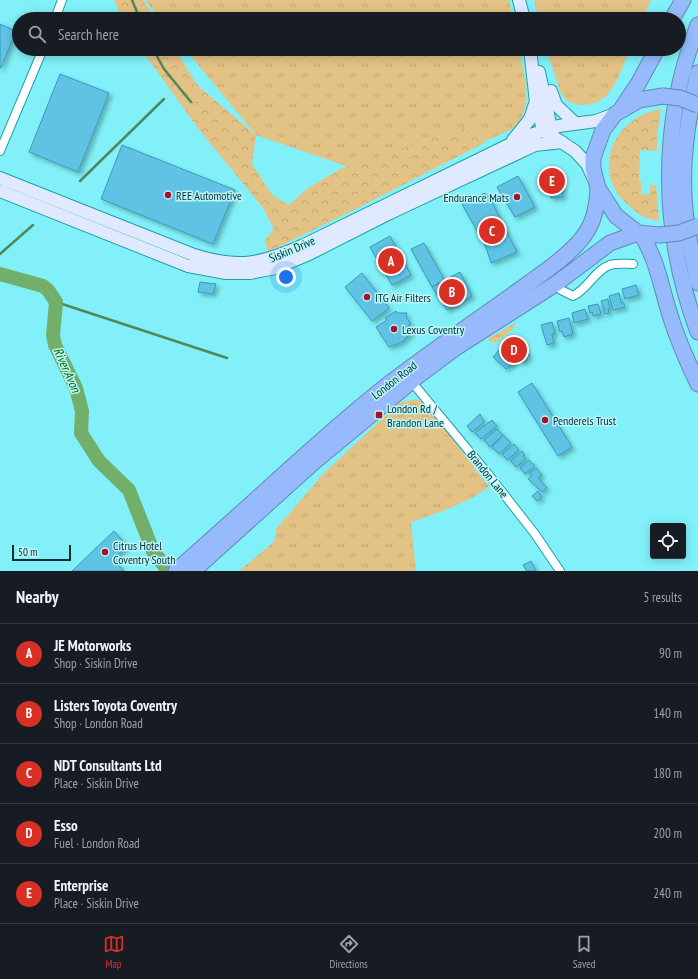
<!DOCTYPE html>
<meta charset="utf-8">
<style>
:root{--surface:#171b24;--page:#242831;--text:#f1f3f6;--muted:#9ea1a6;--line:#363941;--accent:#d93025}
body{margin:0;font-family:"PT Sans Narrow",sans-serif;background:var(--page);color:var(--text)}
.controls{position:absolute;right:12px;bottom:12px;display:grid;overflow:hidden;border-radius:4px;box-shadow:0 2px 10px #0003}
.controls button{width:36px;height:36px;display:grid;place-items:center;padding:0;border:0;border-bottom:1px solid var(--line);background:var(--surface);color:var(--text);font:20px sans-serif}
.scale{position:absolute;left:12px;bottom:10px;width:59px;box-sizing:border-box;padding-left:4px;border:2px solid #072d30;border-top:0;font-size:11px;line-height:14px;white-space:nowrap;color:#072d30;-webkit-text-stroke:3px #b9f6fa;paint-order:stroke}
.you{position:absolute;left:286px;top:277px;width:14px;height:14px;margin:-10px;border:3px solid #fff;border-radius:50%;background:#1a73e8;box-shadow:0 0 0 6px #1a73e833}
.badge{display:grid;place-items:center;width:26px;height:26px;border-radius:50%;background:var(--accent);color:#fff;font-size:13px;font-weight:700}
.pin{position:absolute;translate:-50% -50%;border:2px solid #fff;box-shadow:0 1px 4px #0006}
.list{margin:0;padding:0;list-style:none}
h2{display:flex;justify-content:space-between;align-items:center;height:52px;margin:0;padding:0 16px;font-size:17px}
h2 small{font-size:13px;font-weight:400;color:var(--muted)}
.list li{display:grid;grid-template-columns:26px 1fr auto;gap:12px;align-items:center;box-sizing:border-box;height:60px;padding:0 16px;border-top:1px solid var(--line)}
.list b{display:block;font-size:15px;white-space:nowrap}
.list p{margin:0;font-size:13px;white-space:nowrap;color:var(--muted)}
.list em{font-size:13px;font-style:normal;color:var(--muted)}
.icon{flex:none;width:22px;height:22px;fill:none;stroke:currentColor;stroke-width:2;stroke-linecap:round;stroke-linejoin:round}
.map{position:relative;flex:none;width:698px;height:571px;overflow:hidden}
.search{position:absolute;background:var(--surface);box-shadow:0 2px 10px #0003;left:12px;right:12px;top:12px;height:44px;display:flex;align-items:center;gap:10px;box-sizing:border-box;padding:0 14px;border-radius:22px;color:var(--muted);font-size:15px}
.sheet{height:352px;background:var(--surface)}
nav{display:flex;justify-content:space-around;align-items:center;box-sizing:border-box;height:56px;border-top:1px solid var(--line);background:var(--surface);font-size:11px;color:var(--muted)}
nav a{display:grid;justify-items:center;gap:2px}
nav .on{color:var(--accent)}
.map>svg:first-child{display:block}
.grass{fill:url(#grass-tufts)}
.forest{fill:url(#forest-crowns)}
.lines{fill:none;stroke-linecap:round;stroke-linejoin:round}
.stream{stroke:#528859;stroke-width:2.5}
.river{stroke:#72af6b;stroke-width:14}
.building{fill:#61c3e3;stroke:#359bba;filter:url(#shadow)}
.street-casing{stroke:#209ea6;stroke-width:10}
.secondary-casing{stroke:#209ea6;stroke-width:14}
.highway-casing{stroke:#6489b4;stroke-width:17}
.street{stroke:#fff;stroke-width:8}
.secondary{stroke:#e0eafe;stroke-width:12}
.highway{stroke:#96bafb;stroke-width:15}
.highway-bridge-casing{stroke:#6489b4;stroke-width:17;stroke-linecap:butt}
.highway-bridge{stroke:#96bafb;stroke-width:15}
.poi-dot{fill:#a81027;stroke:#b9f6fa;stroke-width:1.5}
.labels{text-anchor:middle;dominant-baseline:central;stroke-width:3;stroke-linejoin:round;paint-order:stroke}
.poi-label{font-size:12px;fill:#072d30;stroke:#b9f6fa;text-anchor:start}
.street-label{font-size:12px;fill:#072d30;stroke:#b9f6fa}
.water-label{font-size:13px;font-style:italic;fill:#0d6606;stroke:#b9f6fa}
</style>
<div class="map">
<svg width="698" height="571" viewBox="0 0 698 571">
<defs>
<pattern id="grass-tufts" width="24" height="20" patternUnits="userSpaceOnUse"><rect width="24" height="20" fill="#e3c286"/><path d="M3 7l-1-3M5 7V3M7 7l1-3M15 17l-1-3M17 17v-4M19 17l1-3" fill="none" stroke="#c1a774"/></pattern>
<pattern id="forest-crowns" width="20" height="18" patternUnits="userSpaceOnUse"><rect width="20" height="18" fill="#e3c286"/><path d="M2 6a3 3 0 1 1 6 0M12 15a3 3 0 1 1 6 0" fill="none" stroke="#c1a774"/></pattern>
<filter id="shadow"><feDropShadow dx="3" dy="3" stdDeviation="2" flood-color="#0004"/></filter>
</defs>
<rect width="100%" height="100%" fill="#81f0f8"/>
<path class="grass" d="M 145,0 L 509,0 L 513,19 L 160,19 Z
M 534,0 L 651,0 L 643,19 L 539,19 Z
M 185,49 L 519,49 C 523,72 535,105 516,125 C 509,132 494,137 485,141 L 463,128 L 349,167 L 256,135 Z
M 546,49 L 630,49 C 617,80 608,117 567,101 L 561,93 Z
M 517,322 L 512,330 L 497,342 L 490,342 L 488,339 Z
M 416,399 L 425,403 L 489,487 C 464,504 439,513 411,522 L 416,571 L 239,571 L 274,542 L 276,529 L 322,475 L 399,403 Z"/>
<path class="forest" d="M 114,0 L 143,0 L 155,19 L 122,19 Z
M 141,49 L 175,49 L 198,86 L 256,135 L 252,164 L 272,195 L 289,205 L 308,188 L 340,169 L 463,128 L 486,142 L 356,209 L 268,252 L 265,240 L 274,229 L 263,208 L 197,127 Z
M 661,109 L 657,136 L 657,151 L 640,150 L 639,181 L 641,181 L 641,194 L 650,194 L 650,185 L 656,185 L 659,221 C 646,219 639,215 629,206 C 589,172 613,117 661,109 Z"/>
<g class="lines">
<path class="stream" d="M 132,0 L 140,19
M 153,49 L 164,69 L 191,102
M 80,181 L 164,99
M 0,254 L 33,225
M 56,302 L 227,358"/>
<path class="river" d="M 0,274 L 43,286 L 48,290 L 56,302 L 53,335 L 55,345 L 76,388 L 82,411 L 81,433 L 99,461 L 129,490 L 153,551 L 168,571"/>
</g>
<path class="building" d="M 0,24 L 16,31 L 1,68 L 0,68 Z
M 60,74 L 109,93 L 78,172 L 29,152 Z
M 122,145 L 235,190 L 213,244 L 101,199 Z
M 555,172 L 562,185 L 563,197 L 551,198 L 550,189 L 543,177 Z
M 518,176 L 535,207 L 515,217 L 497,187 Z
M 485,193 L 487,197 L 489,196 L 517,252 L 491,263 L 486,247 L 462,204 Z
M 390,236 L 411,275 L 392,285 L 370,247 Z
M 424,243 L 445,281 L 432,287 L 411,249 Z
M 460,272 L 472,296 L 447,310 L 432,287 Z
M 362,273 L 389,308 L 372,321 L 345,287 Z
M 200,282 L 216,284 L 213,294 L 198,292 Z
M 636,285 L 639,295 L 625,299 L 622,289 Z
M 619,293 L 621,303 L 623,302 L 625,307 L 613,310 L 609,296 Z
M 608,299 L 610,308 L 608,309 L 609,313 L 605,314 L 601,301 Z
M 598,304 L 601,314 L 593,316 L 592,312 L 590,313 L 588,306 Z
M 585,309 L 588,319 L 574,323 L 572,313 Z
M 396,311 L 397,313 L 407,313 L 406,317 L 411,324 L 408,326 L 412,332 L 402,342 L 389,347 L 376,327 L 387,320 L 385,318 Z
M 569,318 L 573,334 L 564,337 L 562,331 L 560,332 L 557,321 Z
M 552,322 L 555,333 L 552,334 L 554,343 L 547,345 L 541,325 Z
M 510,336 L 530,355 L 523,363 L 516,355 L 510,361 L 501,353 L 508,347 L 503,342 Z
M 500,349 L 514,362 L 506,369 L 493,357 Z
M 532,383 L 572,447 L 558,456 L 518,392 Z
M 480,414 L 484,422 L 472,432 L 467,426 Z
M 492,420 L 497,426 L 481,439 L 475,433 Z
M 497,429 L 503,435 L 490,447 L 484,440 Z
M 503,435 L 511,443 L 499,454 L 492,447 Z
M 514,444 L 519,450 L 507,460 L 502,454 Z
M 522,451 L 525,455 L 523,456 L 526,459 L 516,467 L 511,461 Z
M 529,460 L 535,466 L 525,474 L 520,468 Z
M 536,468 L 542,475 L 538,478 L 547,488 L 542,492 L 528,479 L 532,476 L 530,473 Z
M 538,491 L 542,497 L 537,501 L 532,496 Z
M 114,531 L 127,546 L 113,559 L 124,571 L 72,571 Z
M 531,561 L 536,571 L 527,571 L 523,565 Z"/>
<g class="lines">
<g class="street-casing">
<path id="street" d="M 55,19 L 62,0
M 0,151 L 43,49
M 557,283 L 561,290 L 573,296 C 588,289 595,270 610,265 C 618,263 625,264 633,264
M 411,381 L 488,474 L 535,534 L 560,571"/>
</g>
<g class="secondary-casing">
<path id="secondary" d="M 519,0 L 524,19
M 530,49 L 536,102 L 543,130 L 575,151 L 587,164 L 593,177
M 539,72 L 551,128 L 548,134
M 551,91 L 556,105 L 575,123
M 513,140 L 530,119 L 535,104
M 0,178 L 194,255 C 239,269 262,264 304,245 L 527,136 L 559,126 L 596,121 L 615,114
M 0,191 L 188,266 L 226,273 L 250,273 L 276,268 L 309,254 L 390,213 L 535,145 L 562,142"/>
</g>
<g class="highway-casing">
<path id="highway" d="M 672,19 L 683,0
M 698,25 C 659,124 661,233 698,332
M 698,73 C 689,113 682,153 684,195 C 685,224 692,254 698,283
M 622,108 L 638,84 L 657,49
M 641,234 C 658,261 661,288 671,318 C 678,341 688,363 698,384
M 660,235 L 638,233 L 616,216 L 598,188 L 593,169 L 593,158 L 603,130 L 615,114 L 639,100 L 663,96
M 176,571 C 212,539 248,507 284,474 C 320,442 356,409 394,380 C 436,348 479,319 522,288 C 541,274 562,261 578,243 C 593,227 597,210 598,188
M 193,571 L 314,462 L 418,376 L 457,347 L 557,283 L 610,243 L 638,233"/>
</g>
<use href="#street" class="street"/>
<use href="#secondary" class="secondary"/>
<use href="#highway" class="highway"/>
<g class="highway-bridge-casing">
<path id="highway-bridge" d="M 663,96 L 680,98 L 698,105
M 660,235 L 679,233 L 698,226"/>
</g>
<use href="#highway-bridge" class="highway-bridge"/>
</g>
<g class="poi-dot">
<circle cx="168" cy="195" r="4"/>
<circle cx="517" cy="197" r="4"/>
<circle cx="367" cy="297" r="4"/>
<circle cx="394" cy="329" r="4"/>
<rect x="375" y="411" width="8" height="8" rx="2"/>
<circle cx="545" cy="420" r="4"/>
<circle cx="105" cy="552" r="4"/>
</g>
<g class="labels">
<g class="poi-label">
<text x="176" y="195">REE Automotive</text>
<text x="509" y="197" text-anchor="end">Endurance Mats</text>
<text x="375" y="297">ITG Air Filters</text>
<text x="402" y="329">Lexus Coventry</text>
<text x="387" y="408">London Rd /<tspan x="387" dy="14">Brandon Lane</tspan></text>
<text x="553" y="420">Penderels Trust</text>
<text x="113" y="545">Citrus Hotel<tspan x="113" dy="14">Coventry South</tspan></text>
</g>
<g class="street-label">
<text transform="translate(292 249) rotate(-23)">Siskin Drive</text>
<text transform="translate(394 380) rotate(-38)">London Road</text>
<text transform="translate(488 474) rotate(51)">Brandon Lane</text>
</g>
<g class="water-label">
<text transform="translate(67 370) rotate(66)">River Avon</text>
</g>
</g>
</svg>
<div class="controls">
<button><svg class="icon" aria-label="locate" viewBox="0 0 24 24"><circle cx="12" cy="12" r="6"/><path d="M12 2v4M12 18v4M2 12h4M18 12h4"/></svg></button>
</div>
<div class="scale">50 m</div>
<div class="you"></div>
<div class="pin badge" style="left:391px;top:261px">A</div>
<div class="pin badge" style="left:452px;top:292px">B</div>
<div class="pin badge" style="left:492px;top:231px">C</div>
<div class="pin badge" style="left:514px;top:350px">D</div>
<div class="pin badge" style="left:552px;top:181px">E</div>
<div class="search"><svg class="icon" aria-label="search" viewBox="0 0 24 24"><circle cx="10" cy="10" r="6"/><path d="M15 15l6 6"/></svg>Search here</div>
</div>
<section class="sheet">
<h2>Nearby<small>5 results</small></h2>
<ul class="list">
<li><span class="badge">A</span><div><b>JE Motorworks</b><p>Shop · Siskin Drive</p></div><em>90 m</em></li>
<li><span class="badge">B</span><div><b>Listers Toyota Coventry</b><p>Shop · London Road</p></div><em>140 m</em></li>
<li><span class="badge">C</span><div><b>NDT Consultants Ltd</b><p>Place · Siskin Drive</p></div><em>180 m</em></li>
<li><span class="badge">D</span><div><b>Esso</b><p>Fuel · London Road</p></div><em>200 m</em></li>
<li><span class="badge">E</span><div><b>Enterprise</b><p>Place · Siskin Drive</p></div><em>240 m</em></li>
</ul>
</section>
<nav>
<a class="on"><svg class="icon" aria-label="map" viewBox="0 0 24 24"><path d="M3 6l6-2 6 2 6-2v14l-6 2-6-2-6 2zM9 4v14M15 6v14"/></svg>Map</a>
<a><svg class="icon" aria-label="directions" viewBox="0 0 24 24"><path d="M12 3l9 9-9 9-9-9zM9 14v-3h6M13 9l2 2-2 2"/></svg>Directions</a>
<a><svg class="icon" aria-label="saved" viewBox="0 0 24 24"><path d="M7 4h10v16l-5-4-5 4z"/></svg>Saved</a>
</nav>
